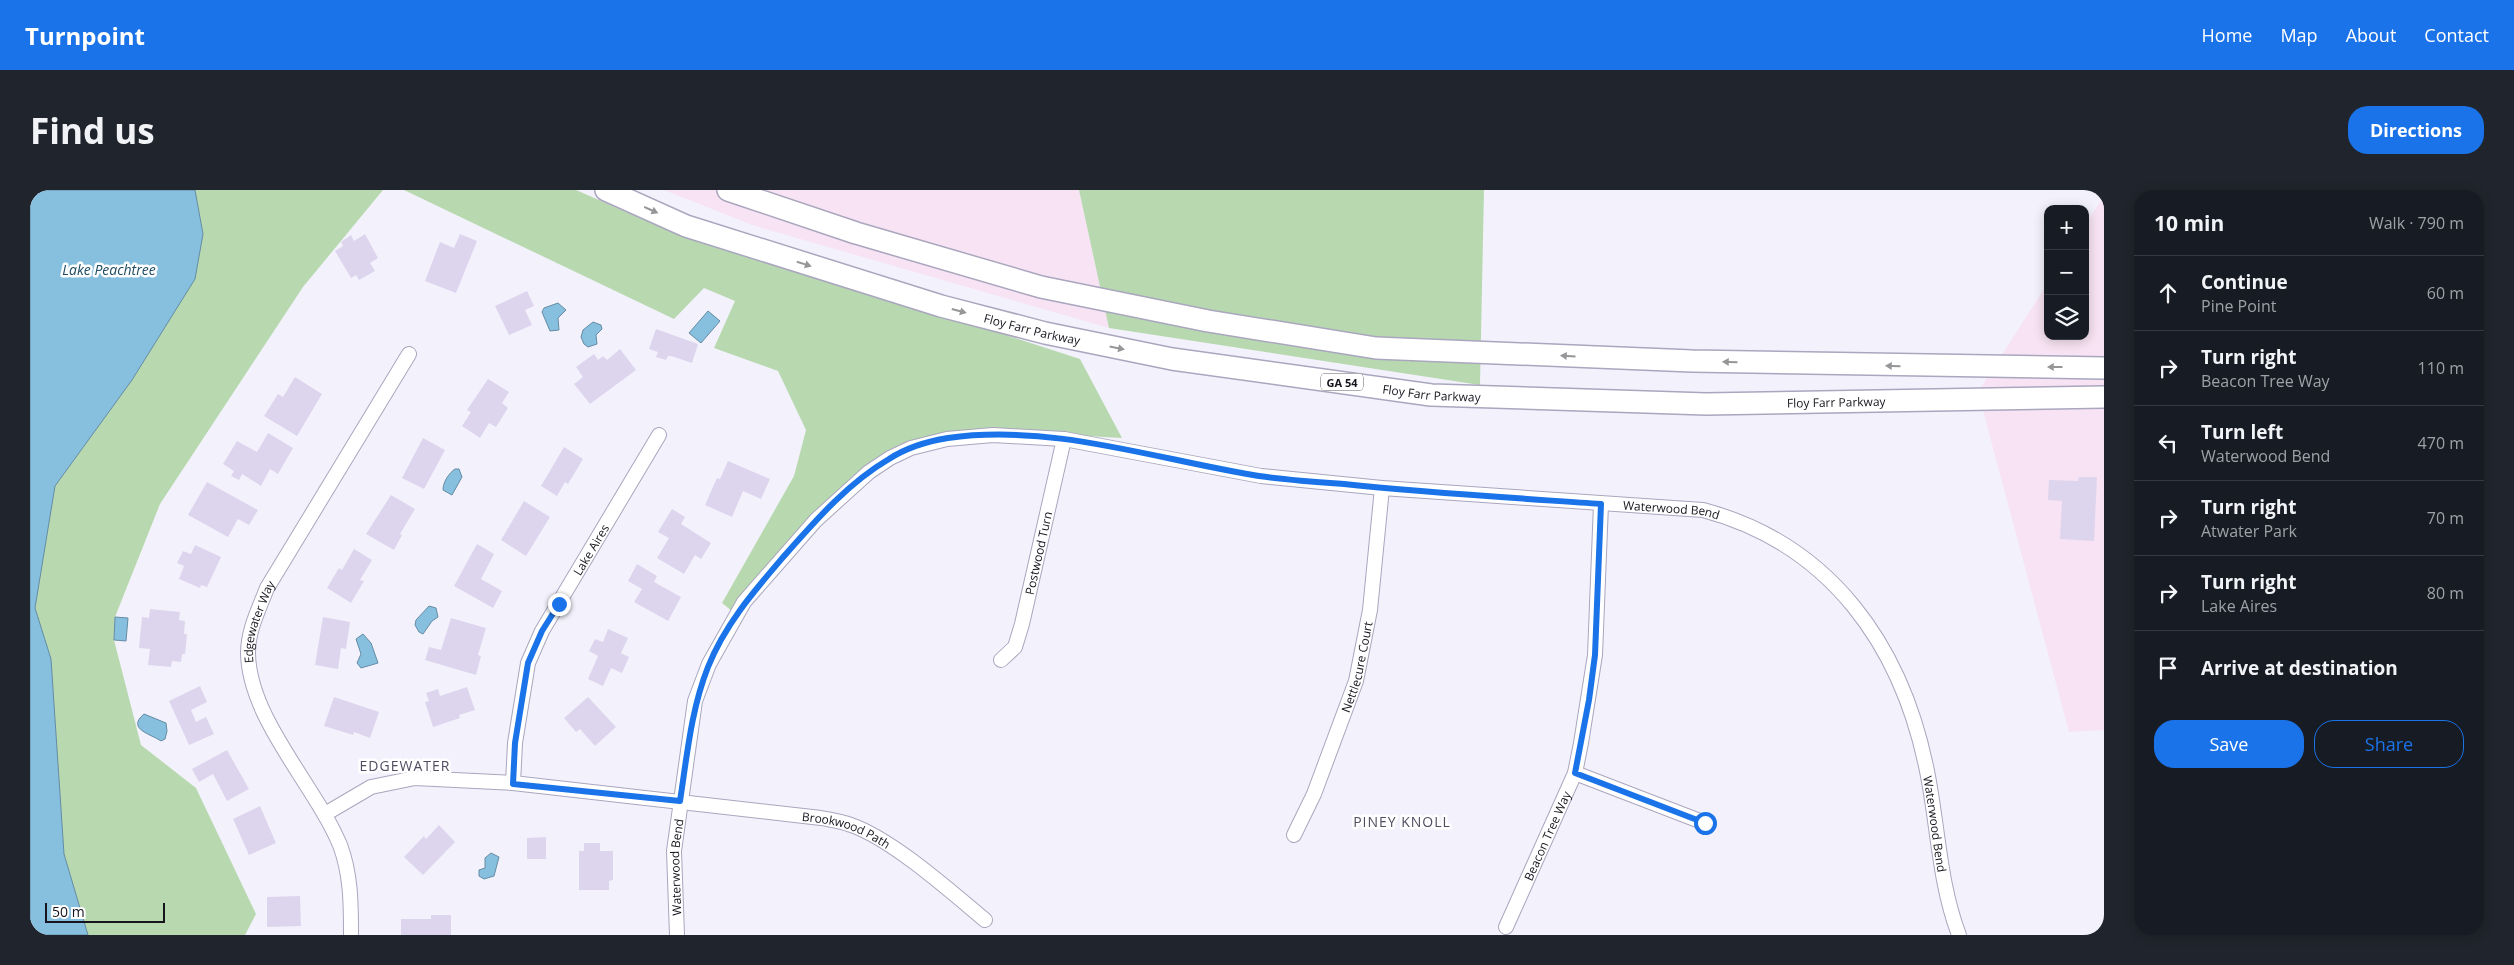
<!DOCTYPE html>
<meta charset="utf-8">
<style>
:root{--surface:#171b24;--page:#20242c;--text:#f1f3f6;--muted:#9ea1a6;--line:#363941;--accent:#1a73e8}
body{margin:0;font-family:"Open Sans",sans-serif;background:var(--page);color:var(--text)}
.controls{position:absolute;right:15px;top:15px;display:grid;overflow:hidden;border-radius:10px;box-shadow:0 2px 12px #0003}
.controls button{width:45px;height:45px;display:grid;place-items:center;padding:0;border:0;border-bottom:1px solid var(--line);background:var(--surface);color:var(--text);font:25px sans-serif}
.scale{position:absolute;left:15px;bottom:12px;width:120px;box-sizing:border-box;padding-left:5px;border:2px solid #16151d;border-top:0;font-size:14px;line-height:18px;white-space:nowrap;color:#16151d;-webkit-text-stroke:4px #fff;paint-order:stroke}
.stop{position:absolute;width:15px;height:15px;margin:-11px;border:4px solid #1a73e8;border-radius:50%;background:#fff}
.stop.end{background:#1a73e8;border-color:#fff;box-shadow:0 1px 5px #0008}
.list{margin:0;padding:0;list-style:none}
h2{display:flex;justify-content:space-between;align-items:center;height:65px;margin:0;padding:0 20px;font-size:21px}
h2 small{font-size:16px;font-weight:400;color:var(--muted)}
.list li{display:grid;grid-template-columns:32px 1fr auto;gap:15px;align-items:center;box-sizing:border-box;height:75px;padding:0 20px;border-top:1px solid var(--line)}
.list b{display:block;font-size:19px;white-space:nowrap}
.list p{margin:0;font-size:16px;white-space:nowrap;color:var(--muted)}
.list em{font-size:16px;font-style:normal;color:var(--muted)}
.actions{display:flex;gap:10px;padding:15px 20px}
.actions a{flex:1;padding:11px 0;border:1px solid var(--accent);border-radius:20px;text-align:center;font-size:18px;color:var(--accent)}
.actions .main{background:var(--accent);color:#fff}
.icon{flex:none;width:28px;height:28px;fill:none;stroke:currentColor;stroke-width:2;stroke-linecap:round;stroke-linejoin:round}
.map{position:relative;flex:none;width:2074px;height:745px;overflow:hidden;border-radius:20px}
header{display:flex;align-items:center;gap:30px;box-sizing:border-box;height:70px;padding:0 25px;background:var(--accent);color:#fff}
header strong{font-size:24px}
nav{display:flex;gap:28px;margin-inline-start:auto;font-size:18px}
.intro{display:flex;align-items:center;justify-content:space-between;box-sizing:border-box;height:120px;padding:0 30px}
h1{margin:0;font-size:35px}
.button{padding:12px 22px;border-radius:20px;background:var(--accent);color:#fff;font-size:18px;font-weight:700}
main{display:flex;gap:30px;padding:0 30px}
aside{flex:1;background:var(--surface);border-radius:20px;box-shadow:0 2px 12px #0003}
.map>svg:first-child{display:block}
.commercial{fill:#f7e3f3}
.green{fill:#b8d9b0}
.water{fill:#87bfde;stroke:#658ca4}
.building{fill:#ddd5ed}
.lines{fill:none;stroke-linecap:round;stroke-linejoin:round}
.street-casing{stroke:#a9a6be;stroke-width:16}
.primary-casing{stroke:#a9a6be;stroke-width:24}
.street{stroke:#fff;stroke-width:14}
.primary{stroke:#fff;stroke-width:21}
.oneway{fill:#969699}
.route{stroke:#1a73e8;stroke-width:6}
.labels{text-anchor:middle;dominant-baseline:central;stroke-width:5;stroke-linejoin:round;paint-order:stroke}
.shield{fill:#fff;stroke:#5c5b61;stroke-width:1}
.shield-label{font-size:11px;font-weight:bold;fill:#16151d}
.street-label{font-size:12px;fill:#16151d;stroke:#fff}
.water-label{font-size:14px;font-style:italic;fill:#1d4a60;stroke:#fff}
.neighbourhood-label{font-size:14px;letter-spacing:1px;fill:#4f4d61;stroke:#fff}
</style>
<header>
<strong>Turnpoint</strong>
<nav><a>Home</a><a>Map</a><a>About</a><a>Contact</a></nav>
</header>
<div class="intro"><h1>Find us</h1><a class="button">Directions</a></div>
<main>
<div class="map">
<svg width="2074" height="745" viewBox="0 0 2074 745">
<rect width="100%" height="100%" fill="#f3f2fc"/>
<path class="commercial" d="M 634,0 L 1049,0 L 1079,138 L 722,35 Z
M 2074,6 L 2074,540 L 2039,542 L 1948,202 L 2018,93 L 2018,146 L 2055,146 L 2055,35 Z"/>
<path class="green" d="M 141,0 L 353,0 L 273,97 L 130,314 L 85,427 L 84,450 L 111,555 L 166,598 L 226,724 L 215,745 L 32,745 L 10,671 L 0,335 Z
M 374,0 L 546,0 L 644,43 L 870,115 L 929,130 L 1050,169 L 1092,248 L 951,240 L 879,253 L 796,313 L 703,422 L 692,413 L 764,286 L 776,240 L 748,181 L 684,158 L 705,111 L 674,98 L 644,129 Z
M 1049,0 L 1454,0 L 1450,195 L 1079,138 Z"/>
<path class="water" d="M 0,0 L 165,0 L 173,44 L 165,89 L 102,190 L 25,296 L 5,418 L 21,469 L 34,664 L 58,745 L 0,745 Z
M 528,113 L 536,120 L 528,128 L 529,140 L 520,141 L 512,122 L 514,118 Z
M 678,121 L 690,131 L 671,153 L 659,143 Z
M 563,132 L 571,135 L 572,139 L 566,145 L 567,154 L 558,157 L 554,154 L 551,147 L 553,140 Z
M 425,279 L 429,279 L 432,287 L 422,305 L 413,300 C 413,292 419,283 425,279 Z
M 399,416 L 406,418 L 408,427 L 402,431 L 393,444 L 389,442 L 385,435 L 386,430 Z
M 85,427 L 98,428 L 96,451 L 84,450 Z
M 333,444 L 341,453 L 348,473 L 331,478 L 327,473 L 331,464 L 326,449 Z
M 114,524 L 136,533 L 137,541 L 135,549 L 131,551 C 121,544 96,539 114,524 Z
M 461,663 L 469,667 L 464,686 L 454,689 L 449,686 L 449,680 L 455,678 L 455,668 Z"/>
<path class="building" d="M 335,44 L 348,68 L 340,73 L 345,81 L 329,90 L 326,85 L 321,88 L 305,61 L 313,56 L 311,52 L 321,45 L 324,51 Z
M 430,44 L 447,51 L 426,103 L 395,91 L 410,52 L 424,58 Z
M 497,101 L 504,116 L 495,120 L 502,135 L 479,145 L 465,116 Z
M 626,139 L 668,154 L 662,173 L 641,166 L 638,166 L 636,170 L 626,167 L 628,162 L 619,159 Z
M 590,159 L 606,180 L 560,214 L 544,194 L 553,187 L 546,177 L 564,164 L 568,170 L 573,166 L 577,170 Z
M 265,187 L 292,204 L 267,246 L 234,226 L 248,204 L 253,207 Z
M 458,189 L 479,202 L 472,213 L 478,218 L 466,237 L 459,233 L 450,248 L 432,236 L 441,222 L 437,220 Z
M 238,243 L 263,258 L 248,284 L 240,279 L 231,296 L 212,284 L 209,290 L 201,286 L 204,281 L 193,274 L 207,251 L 227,262 Z
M 393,248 L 415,260 L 394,299 L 372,288 Z
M 534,257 L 553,269 L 538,294 L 535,292 L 527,306 L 511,296 Z
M 698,271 L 740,289 L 731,309 L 713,301 L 702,327 L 675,315 L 687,288 L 690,289 Z
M 2049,287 L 2067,287 L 2064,351 L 2030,349 L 2032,311 L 2018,310 L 2019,290 L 2048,291 Z
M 177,292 L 228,320 L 219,335 L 208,329 L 198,347 L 158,325 Z
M 361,305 L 385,319 L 370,344 L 372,345 L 364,360 L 336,344 Z
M 494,311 L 520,327 L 496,366 L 471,350 Z
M 642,319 L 655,327 L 651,334 L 681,353 L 671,369 L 665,365 L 654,384 L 627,368 L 639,348 L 628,342 Z
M 447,354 L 464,364 L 451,389 L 472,401 L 463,418 L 424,396 Z
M 165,355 L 191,367 L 177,397 L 171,395 L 170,398 L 149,389 L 154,376 L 147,373 L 153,361 L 161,364 Z
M 324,359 L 342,370 L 330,390 L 334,391 L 321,413 L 297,398 L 309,378 L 312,380 Z
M 607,374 L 627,386 L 624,392 L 651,407 L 638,431 L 604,412 L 612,399 L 598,391 Z
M 120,419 L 150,422 L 149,430 L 155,431 L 154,444 L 157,444 L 155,464 L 152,464 L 151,472 L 142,471 L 141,477 L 118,475 L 120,459 L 109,458 L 112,427 L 119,428 Z
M 293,427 L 320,432 L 316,459 L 311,458 L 308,479 L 285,475 Z
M 421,428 L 456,438 L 448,465 L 451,466 L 446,485 L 395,470 L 399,457 L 411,460 Z
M 578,439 L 598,448 L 591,463 L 599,467 L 592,483 L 581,478 L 573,496 L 558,489 L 568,466 L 559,461 L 565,449 L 573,452 Z
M 170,496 L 177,512 L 161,520 L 166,532 L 176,527 L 184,544 L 159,555 L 139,511 Z
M 437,497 L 445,520 L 429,525 L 430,528 L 403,537 L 395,512 L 399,511 L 396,503 L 408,499 L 410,506 Z
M 304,507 L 349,522 L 340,548 L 324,542 L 323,545 L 294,536 Z
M 558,507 L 586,537 L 565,556 L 550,539 L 546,542 L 534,528 Z
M 197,560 L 219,599 L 197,611 L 183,584 L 169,592 L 162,579 Z
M 230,616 L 246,653 L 219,665 L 203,629 Z
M 409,635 L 425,652 L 393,685 L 374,667 L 394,646 L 396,649 Z
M 516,647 L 516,669 L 497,669 L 497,648 Z
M 554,653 L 570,653 L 570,661 L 583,661 L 583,690 L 579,691 L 579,700 L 549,700 L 549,661 L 554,661 Z
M 270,706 L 271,736 L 237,737 L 237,707 Z
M 401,725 L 421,725 L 421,745 L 371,745 L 371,729 L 401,729 Z"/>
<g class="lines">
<g class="street-casing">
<g id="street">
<path id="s1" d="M 971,470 L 985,457 L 992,434 L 1034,249"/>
<path d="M 1545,583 L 1675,633"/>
<path id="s2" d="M 483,593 L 485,553 L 498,473 L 512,441 L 629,245"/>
<path id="s3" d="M 295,624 L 341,597 L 385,588 L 483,593 L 791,628 C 801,630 811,631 821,635 C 862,649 920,701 955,730"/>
<path id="s4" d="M 1264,645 L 1284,604 L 1326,491 L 1340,420 L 1352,298"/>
<path id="s5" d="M 1476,737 L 1545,583 L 1551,553 L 1565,465 L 1571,314"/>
<path id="s6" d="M 321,745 C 321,714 321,684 310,655 C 285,595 219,529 218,463 C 218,440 229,419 237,398 L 379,164"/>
<path id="s7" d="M 647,745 L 644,661 L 665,511 L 679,474 L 714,412 L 786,330 L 839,282 L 860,268 L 881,258 L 917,249 L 963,245 L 1034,249 L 1231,286 L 1352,298 L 1673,320 C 1801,354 1872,456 1897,581 C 1908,635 1909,693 1929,745"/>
</g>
</g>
<g class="primary-casing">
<g id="primary">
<path id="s8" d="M 576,0 L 656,36 L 911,116 L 1015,143 L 1142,169 L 1401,205 L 1676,214 L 2074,207"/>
<path d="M 698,0 L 826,43 L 1011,97 L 1178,131 L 1346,158 L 1662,171 L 2074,178"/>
</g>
</g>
<use href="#street" class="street"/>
<use href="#primary" class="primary"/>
</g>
<defs><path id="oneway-solid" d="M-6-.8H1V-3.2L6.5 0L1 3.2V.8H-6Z" transform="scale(1.25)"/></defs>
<g class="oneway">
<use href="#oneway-solid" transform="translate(621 20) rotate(24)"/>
<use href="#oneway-solid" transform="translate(774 74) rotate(17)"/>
<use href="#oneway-solid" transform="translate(929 121) rotate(15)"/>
<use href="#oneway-solid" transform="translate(1087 158) rotate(11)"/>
<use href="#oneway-solid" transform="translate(1538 166) rotate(-177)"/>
<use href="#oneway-solid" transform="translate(1700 172) rotate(-179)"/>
<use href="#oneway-solid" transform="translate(1863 176) rotate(-179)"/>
<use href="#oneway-solid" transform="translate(2025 177) rotate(-180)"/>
</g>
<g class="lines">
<path class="route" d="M 529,414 L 512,441 L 498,473 L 485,553 L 483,594 L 650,611 C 657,566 661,520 678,477 C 695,434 725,400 755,365 C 786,330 818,293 859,269 C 876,258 899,251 918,248 C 1022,233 1128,270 1229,286 C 1257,290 1286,292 1314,294 C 1400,303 1485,308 1571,314 L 1565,465 L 1559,510 L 1545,583 L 1675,633"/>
</g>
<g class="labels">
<rect class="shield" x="1291" y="183.5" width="42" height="17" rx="4"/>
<g class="shield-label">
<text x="1312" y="192">GA 54</text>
</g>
<g class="street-label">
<text stroke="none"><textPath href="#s8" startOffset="449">Floy Farr Parkway</textPath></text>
<text stroke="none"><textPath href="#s8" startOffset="854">Floy Farr Parkway</textPath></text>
<text stroke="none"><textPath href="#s8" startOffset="1259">Floy Farr Parkway</textPath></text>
<text stroke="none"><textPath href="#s7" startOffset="1342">Waterwood Bend</textPath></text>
<text stroke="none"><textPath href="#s2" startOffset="251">Lake Aires</textPath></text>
<text stroke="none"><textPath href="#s1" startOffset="116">Postwood Turn</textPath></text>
<text stroke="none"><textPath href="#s6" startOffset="339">Edgewater Way</textPath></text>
<text stroke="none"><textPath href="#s4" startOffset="180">Nettlecure Court</textPath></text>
<text stroke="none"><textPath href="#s7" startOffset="1791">Waterwood Bend</textPath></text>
<text stroke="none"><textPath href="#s3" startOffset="534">Brookwood Path</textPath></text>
<text stroke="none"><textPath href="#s5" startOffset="100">Beacon Tree Way</textPath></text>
<text stroke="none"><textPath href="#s7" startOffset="68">Waterwood Bend</textPath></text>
</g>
<g class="water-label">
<text x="79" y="79">Lake Peachtree</text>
</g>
<g class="neighbourhood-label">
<text x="375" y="575">EDGEWATER</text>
<text x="1372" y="631">PINEY KNOLL</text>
</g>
</g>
</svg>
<div class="controls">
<button>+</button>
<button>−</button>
<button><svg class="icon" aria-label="layers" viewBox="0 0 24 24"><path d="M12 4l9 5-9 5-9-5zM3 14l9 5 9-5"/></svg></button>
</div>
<div class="scale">50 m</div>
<div class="stop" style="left:1675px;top:633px"></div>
<div class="stop end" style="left:529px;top:414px"></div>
</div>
<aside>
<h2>10 min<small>Walk · 790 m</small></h2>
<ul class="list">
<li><svg class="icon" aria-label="ahead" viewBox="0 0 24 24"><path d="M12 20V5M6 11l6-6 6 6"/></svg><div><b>Continue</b><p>Pine Point</p></div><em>60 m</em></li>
<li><svg class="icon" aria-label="right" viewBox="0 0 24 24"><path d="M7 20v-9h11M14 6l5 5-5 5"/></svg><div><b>Turn right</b><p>Beacon Tree Way</p></div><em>110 m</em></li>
<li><svg class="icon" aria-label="left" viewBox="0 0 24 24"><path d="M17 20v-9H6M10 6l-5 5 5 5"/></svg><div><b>Turn left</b><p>Waterwood Bend</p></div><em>470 m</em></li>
<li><svg class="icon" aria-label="right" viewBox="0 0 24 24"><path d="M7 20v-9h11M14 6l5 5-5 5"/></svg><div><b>Turn right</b><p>Atwater Park</p></div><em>70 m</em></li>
<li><svg class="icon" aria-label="right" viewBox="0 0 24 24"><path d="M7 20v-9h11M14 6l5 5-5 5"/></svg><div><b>Turn right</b><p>Lake Aires</p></div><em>80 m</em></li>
<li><svg class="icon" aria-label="arrive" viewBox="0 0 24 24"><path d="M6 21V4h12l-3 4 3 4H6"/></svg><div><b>Arrive at destination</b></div></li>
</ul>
<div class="actions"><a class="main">Save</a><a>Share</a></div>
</aside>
</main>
